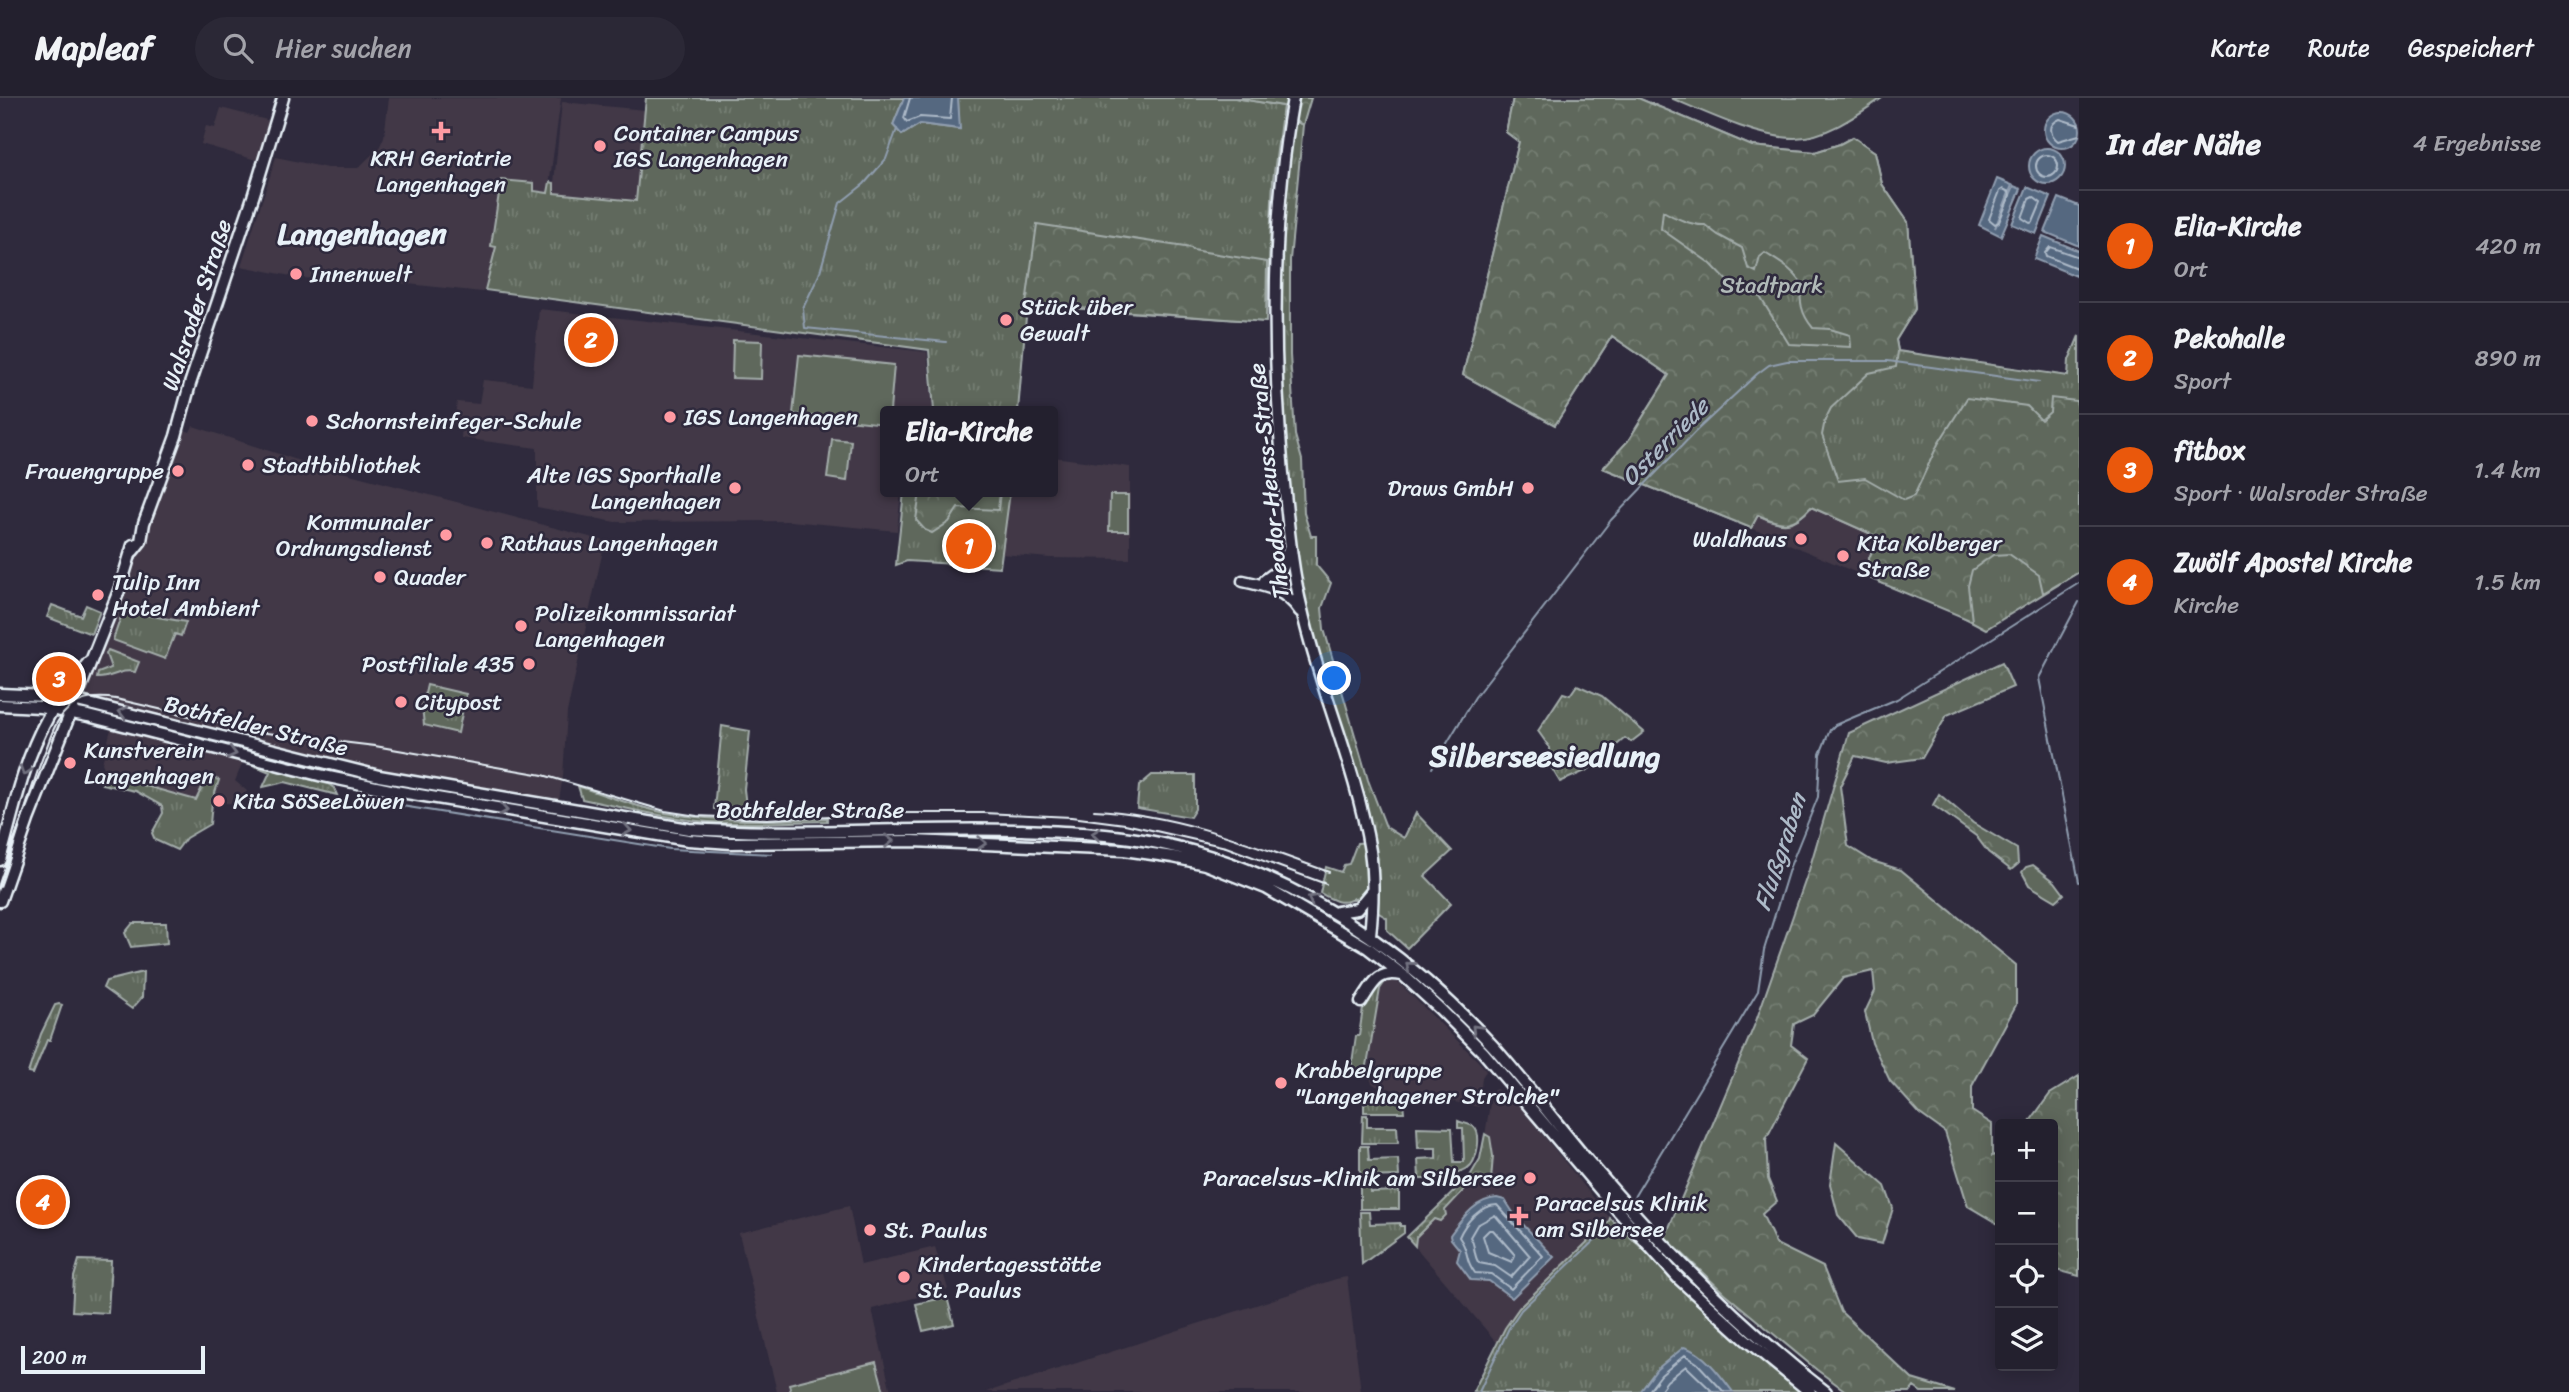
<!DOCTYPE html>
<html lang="de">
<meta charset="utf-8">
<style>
:root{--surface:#23202e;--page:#2b2836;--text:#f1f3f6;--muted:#a3a3aa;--line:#403e4a;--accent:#ea580c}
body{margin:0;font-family:Sriracha,sans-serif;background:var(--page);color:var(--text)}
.controls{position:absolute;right:21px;bottom:21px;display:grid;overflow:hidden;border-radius:7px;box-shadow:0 4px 18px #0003}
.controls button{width:63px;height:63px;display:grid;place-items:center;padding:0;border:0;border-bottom:2px solid var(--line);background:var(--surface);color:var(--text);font:35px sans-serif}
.scale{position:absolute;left:21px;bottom:18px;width:184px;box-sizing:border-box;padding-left:7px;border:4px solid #e8f1f8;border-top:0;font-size:19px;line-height:24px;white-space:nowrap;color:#e8f1f8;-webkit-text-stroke:5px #2f2a3d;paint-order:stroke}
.you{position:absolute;left:1335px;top:581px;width:24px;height:24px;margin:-18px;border:5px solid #fff;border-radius:50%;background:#1a73e8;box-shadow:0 0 0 10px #1a73e833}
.badge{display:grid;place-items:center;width:46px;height:46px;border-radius:50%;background:var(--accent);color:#fff;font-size:23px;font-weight:700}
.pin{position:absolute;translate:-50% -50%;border:4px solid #fff;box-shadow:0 2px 7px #0006}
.popup{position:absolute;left:880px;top:308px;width:178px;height:91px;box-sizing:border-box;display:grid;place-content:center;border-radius:7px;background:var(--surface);filter:drop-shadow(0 2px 5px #0005);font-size:23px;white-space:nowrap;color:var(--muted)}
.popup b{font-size:26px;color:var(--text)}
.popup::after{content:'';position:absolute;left:50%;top:100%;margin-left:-14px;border:14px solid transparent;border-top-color:var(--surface)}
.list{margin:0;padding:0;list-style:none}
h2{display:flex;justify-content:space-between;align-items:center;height:91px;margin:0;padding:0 28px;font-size:30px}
h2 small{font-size:23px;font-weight:400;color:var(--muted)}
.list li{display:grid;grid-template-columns:46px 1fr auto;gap:21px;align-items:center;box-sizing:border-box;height:112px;padding:0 28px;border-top:2px solid var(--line)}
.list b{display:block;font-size:26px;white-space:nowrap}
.list p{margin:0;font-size:23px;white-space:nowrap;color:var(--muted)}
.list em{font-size:23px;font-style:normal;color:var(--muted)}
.icon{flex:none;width:38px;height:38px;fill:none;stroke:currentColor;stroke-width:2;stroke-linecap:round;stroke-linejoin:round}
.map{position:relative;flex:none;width:2079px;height:1294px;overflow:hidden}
header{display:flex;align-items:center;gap:42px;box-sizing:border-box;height:98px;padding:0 35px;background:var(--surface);border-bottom:2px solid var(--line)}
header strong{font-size:33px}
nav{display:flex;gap:38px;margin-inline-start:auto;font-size:24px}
.search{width:490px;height:63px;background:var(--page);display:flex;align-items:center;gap:18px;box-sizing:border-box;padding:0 24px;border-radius:38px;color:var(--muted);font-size:26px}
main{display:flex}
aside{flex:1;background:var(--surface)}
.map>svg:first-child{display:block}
.built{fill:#423947}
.grass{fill:url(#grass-tufts);stroke:#a3acaa;stroke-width:2}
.forest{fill:url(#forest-crowns);stroke:#a3acaa;stroke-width:2;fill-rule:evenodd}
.pitch{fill:#5e685b;stroke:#a3acaa;stroke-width:2}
.water{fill:#556780;stroke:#909eb0;stroke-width:2}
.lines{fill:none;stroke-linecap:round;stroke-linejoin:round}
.shore{stroke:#adbac8;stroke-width:2}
.stream{stroke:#909eb0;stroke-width:2}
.secondary-casing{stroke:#e8f1f8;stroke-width:15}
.secondary{stroke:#2f2a3d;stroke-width:10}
.tram{stroke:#e8f1f8;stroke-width:2}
.oneway{stroke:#70707e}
.poi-dot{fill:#ff9aa2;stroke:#2f2a3d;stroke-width:2.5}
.labels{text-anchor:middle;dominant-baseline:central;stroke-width:5;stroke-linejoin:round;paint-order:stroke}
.poi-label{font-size:23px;fill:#e8f1f8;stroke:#2f2a3d;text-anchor:start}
.park-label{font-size:23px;fill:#b1bab9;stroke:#2f2a3d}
.street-label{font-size:23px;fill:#e8f1f8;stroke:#2f2a3d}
.water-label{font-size:24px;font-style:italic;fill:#adbac8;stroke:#2f2a3d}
.district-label{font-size:30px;font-weight:bold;fill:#e8f1f8;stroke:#2f2a3d}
</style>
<header>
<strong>Mapleaf</strong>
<div class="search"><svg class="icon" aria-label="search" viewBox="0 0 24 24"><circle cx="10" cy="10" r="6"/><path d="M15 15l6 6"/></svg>Hier suchen</div>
<nav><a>Karte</a><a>Route</a><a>Gespeichert</a></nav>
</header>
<main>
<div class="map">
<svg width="2079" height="1294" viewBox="0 0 2079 1294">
<defs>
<pattern id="grass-tufts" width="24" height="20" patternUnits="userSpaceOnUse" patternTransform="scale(1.75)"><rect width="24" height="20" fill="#5e685b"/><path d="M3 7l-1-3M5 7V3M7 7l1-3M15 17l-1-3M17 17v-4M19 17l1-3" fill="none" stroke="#757e73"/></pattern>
<pattern id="forest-crowns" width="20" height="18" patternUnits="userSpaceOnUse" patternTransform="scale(1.75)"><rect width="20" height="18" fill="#5e685b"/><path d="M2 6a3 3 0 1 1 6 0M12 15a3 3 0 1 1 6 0" fill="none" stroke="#757e73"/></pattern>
</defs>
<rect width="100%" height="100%" fill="#2f2a3d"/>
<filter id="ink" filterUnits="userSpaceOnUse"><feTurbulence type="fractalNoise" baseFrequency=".0143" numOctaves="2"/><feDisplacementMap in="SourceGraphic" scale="14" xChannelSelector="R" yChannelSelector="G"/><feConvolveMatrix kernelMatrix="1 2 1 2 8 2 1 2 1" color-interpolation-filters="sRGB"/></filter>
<g filter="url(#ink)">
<path class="built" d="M 389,0 L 561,0 L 548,95 L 534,93 L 534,85 L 491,148 L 496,149 L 485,192 L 482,194 L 381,183 L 301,180 L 241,168 L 276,59 L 327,70 L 358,70 L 379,50 L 384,39 Z
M 562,4 L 645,12 L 636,103 L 553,95 Z
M 221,10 L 274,24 L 263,64 L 201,46 L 206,28 L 215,30 Z
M 539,211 L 927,254 L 933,313 L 885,313 L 885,394 L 901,394 L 897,433 L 790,423 L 615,424 L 537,409 L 537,350 L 461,340 L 462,326 L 454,325 L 457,304 L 479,306 L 483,282 L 532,287 Z
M 193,328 L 300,363 L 605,443 L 567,614 L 563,678 L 558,709 L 428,687 L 76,603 L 179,330 L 190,334 Z
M 1053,359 L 1130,369 L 1130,461 L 1050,460 L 1001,456 L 1010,394 L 1053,394 Z
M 1811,409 L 1879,439 L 1862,477 L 1751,430 L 1758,417 L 1777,426 L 1801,421 Z
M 113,624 L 245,659 L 235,683 L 247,693 L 242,703 L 238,706 L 212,704 L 210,726 L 196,702 L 107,677 L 102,665 Z
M 1392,883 L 1398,884 L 1480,965 L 1486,973 L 1482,979 L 1479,1009 L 1376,988 L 1372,985 L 1369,978 L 1370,952 L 1381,891 L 1384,886 Z
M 1496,991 L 1517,1005 L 1610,1120 L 1610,1123 L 1505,1230 L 1498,1246 L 1407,1139 L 1455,1094 L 1476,1070 L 1483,1050 L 1492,993 Z
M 849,1108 L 861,1167 L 935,1149 L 948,1191 L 872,1211 L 891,1294 L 777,1294 L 739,1135 Z
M 1347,1179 L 1361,1294 L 987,1294 L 1336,1181 Z"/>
<path class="grass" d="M 646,0 L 904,0 L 893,27 L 902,37 L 920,26 L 959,31 L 958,0 L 1235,0 L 1283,8 L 1273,82 L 1266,224 L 1027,207 L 1018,313 L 934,313 L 929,252 L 485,192 L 496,149 L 491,148 L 501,82 L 534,85 L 534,93 L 548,95 L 550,84 L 554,85 L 554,95 L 636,103 Z
M 1513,0 L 1638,0 L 1752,48 L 1815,54 L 1840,46 L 1853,39 L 1875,54 L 1882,86 L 1908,124 L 1915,211 L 1896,242 L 1898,253 L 2068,278 L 2069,262 L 2079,238 L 2079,474 L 1986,531 L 1954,514 L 1862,477 L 1878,439 L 1811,409 C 1794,429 1782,429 1758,417 L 1751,430 L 1603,370 L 1628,343 L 1669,277 L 1612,238 L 1555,327 L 1463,277 L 1519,44 L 1506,34 Z
M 1295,23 L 1303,27 L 1290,162 L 1290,257 L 1295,337 L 1302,362 L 1304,415 L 1311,438 L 1316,438 L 1316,467 L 1331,485 L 1322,510 L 1324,531 L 1368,682 L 1386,729 L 1404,740 L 1416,715 L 1452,753 L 1425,778 L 1451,805 L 1407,850 L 1387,832 L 1387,820 L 1354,800 C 1342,808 1332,802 1320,795 L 1326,769 L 1341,774 L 1344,767 L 1349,766 L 1357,745 L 1373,744 L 1309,524 L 1290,415 L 1278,251 L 1283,114 Z
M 904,394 L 1010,394 L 1000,469 L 907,463 L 896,467 Z
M 52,507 L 81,518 L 86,507 L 100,513 L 91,536 L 47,519 Z
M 123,513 L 186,524 L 181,538 L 175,536 L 165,561 L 113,542 Z
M 108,552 L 139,564 L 135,574 C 121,570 111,581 97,580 L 98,575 L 111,570 L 106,556 Z
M 427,587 L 466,596 L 458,635 L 424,627 L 422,608 Z
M 1577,587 L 1602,598 L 1644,634 L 1631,644 L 1625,640 L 1588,672 L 1560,684 L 1551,669 L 1550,650 L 1538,633 L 1563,595 L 1570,597 Z
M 722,628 L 750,633 L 744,691 L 746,708 L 714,711 Z
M 244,661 L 267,667 L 277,673 L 328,686 L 334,690 L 337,697 L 285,684 L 263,689 L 270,674 L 243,663 Z
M 107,677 L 196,702 L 207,679 L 219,682 L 212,704 L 210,726 L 186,740 L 177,752 L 155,742 L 152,735 L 163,715 L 162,708 L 135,693 L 102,686 Z
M 1152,677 L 1195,677 L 1195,711 L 1190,719 L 1137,710 L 1139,688 Z
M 578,688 C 607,698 636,709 666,715 C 720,724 773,723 827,720 L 827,723 C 784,724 741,727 698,723 C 659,719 621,709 582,701 Z
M 133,825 L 166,825 L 167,845 L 131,849 L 125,835 Z
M 143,874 L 142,899 L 132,911 L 103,890 L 106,883 Z
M 1375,882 L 1386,882 L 1380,891 L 1366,974 L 1351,972 L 1356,938 L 1359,938 L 1363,910 L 1360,909 Z
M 59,906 L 62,907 L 50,942 L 47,942 L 33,976 L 28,975 L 41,936 L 55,907 Z
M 1373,999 L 1401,1003 L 1403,1005 L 1404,1014 L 1364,1014 L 1364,1006 Z
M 1363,1017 L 1367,1017 L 1367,1029 L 1397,1029 L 1398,1045 L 1362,1045 Z
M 1458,1023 C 1462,1025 1470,1026 1474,1029 C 1482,1037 1477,1059 1471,1067 C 1466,1073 1459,1074 1451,1075 L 1443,1086 L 1438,1086 L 1437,1081 L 1419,1081 L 1418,1061 L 1436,1060 L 1436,1050 L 1418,1050 L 1417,1029 L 1452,1030 L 1454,1064 L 1464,1064 L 1463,1030 L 1458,1030 Z
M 1360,1048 L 1368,1048 L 1369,1062 L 1398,1061 L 1399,1078 L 1360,1079 Z
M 1360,1081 L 1369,1081 L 1370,1094 L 1399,1093 L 1399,1111 L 1360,1111 Z
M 1360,1114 L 1369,1114 L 1370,1126 L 1400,1125 L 1400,1128 L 1404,1128 L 1404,1135 L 1362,1166 Z
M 1610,1120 L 1741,1244 L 1802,1294 L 1473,1294 L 1505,1230 L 1519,1210 L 1609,1123 Z
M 79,1162 L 111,1163 L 108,1215 L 72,1213 L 74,1179 Z
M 947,1199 L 954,1226 L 923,1233 L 916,1206 Z"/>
<path class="forest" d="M 1235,0 L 1311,0 L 1303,27 L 1295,23 L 1283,8 Z
M 1513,0 L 1638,0 L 1752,48 L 1815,54 L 1840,46 L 1853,39 L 1875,54 L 1882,86 L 1908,124 L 1915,211 L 1896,242 L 1898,253 L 1896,269 L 1869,275 L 1831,310 L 1825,322 L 1822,337 L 1838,383 L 1865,380 L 1904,402 L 1914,398 L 1938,346 L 1967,300 L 2027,308 L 2041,322 L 2050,314 L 2051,300 L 2076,303 L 2079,314 L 2079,474 L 2043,495 L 2039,477 L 2009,456 L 1993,457 L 1972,472 L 1968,488 L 1972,523 L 1862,477 L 1878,439 L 1811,409 C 1794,429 1782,428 1758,417 L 1751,430 L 1603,370 L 1628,343 L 1669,277 L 1612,238 L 1555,327 L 1463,277 L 1519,44 L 1506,34 ZM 1663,113 C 1674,120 1694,128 1705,127 L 1718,137 L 1742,150 L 1748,170 L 1756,174 L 1760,159 L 1765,155 C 1779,164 1791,170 1801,184 C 1799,203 1801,216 1813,230 L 1830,231 L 1850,237 L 1851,249 L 1789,246 L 1757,194 L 1740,192 L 1732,188 L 1711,166 L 1661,131 Z
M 1037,126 L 1191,150 L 1193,152 L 1267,164 L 1266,224 L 1026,206 Z
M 920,394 L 1000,394 L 998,412 L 958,410 L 949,424 L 932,435 L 925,432 L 916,422 Z
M 2002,564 L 2013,589 L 1947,617 L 1922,660 L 1886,665 L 1855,658 L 1840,688 L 1848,748 L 1872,763 L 1901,772 L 2016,867 L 2016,907 L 1972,988 L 1972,1013 L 1992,1026 L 1992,1058 L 2000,1055 L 2000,1127 L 1968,1108 L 1945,1034 L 1920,1016 L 1890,983 L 1872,945 L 1865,914 L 1875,893 L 1873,873 L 1843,880 L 1813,917 L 1794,926 L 1791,947 L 1808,960 L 1766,1041 L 1768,1081 L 1777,1103 L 1762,1116 L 1776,1146 L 1823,1169 L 1841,1214 L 1871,1242 L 1912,1281 L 1955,1294 L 1921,1294 L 1914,1289 L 1910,1294 L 1847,1294 L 1817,1272 L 1724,1195 L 1665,1139 L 1755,926 L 1809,772 L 1849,635 Z
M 1939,696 L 1973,725 L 2017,751 L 2018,766 L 2011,772 L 1988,754 L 1976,738 L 1933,707 Z
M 2033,767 L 2055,784 L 2064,796 L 2056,803 L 2029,787 L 2022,774 L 2026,769 Z
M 2079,978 L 2079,1178 L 2053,1171 L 2053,1026 L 2028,1026 L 2050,996 Z
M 1485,1036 L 1490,1039 L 1493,1058 L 1491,1082 L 1483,1085 L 1475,1080 L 1445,1112 L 1446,1117 L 1440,1123 L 1434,1121 L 1416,1139 L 1415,1148 L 1407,1139 L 1470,1078 L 1480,1061 Z
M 1836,1045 L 1885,1088 L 1893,1110 L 1882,1146 L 1858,1141 L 1838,1117 L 1830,1086 Z"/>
<path class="pitch" d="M 1671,0 L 1882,0 C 1856,18 1827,39 1795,40 C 1759,40 1704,14 1671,0 Z
M 733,242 L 762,243 L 761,281 L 732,280 Z
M 799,257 L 894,267 L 890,313 L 885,313 L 885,326 L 793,316 Z
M 832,341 L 851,343 L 847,383 L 827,380 Z
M 1110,397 L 1128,397 L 1128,433 L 1109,433 Z
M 876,1264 L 884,1294 L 791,1294 L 789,1286 Z"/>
<path class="water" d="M 904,0 L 958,0 L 960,31 L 920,26 L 902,37 L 893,27 Z
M2044 32a18 18 0 1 1 36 0a18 18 0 1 1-36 0Z
M2029 68a18 18 0 1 1 36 0a18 18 0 1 1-36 0Z
M 1997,81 L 2012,87 L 1995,130 L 2014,88 L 2021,91 L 2001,138 L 1979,127 Z
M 2027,89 L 2051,99 L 2036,136 L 2012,126 Z
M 2059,100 L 2079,108 L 2079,148 L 2045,134 Z
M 2043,138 L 2079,153 L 2079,179 L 2034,161 Z
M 1497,1100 L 1505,1102 L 1516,1119 L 1554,1159 L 1512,1200 L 1489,1183 L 1471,1182 L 1457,1163 L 1460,1152 L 1451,1141 L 1450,1137 C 1462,1121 1475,1101 1497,1100 Z
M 1684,1249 C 1704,1254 1721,1278 1733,1294 L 1640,1294 L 1657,1271 Z"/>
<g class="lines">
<path class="shore" d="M 910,0 L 904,20 L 907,24 L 920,19 L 950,21 L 952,0
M 2079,27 L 2060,21 C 2048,26 2049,36 2058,43 L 2079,37
M2036 68a11 11 0 1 1 22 0a11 11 0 1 1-22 0Z
M 2003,91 L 2009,94 L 2010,97 L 1999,124 L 1995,126 L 1989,121 L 2000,93 Z
M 2033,99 L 2041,105 L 2033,124 L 2030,125 L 2022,120 L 2029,101 Z
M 2079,159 L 2050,149 L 2045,155 L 2046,158 L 2079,171
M 1497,1107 L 1543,1158 L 1511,1191 L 1491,1176 L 1475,1175 C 1463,1159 1471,1156 1459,1139 C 1465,1125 1480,1107 1497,1107 Z
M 1495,1117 L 1530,1158 L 1511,1179 L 1495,1168 L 1479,1165 C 1473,1158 1476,1147 1470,1139 L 1477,1127 Z
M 1489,1132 L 1493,1132 L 1515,1157 L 1512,1164 L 1488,1154 L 1483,1138 Z
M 1648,1294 L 1661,1277 L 1685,1257 L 1697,1265 L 1724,1294
M 1659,1294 L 1667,1283 L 1686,1268 L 1713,1294"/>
<path class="stream" d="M 897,31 L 886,61 L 864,86 L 840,105 L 819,177 L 803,210 L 805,230 L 946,244
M 2079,504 L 2039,580 L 2079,784
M 1432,670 L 1475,599 L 1611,422 L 1695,334 L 1757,276 L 1769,267 L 1787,263 L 1888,263 L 2039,284
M 377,704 L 670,751 L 772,756
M 1634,1099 L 1758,893 L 1764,852 L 1789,771 L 1818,699 L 1820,656 L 1830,632 L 1835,627 L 1897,601 L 2079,485
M 1479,1294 L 1509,1230 L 1521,1212 L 1601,1136"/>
<g class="secondary-casing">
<path id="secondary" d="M 1293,0 C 1271,124 1272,251 1283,376 C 1288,422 1291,468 1302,512 C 1320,592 1357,672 1370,753 C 1374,781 1373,809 1370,837
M 133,453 L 141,443 L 144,425 L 176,338 L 190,286 L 253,99 L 283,0
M 1265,482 L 1283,469 L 1289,450
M 1243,483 C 1267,488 1286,492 1300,513
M 0,596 L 46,598 L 73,602 L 379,678 L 689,731 C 800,738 911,729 1022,732 C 1062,734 1103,735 1143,742 C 1283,767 1398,845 1493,948 C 1526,985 1556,1025 1588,1063 C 1660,1147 1737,1226 1826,1294
M 0,607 L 40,609 L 88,618 L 319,677 L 395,693 L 688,742 L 731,745 L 913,743 L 1124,752 L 1173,759 L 1205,766 L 1266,790 L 1368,850 L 1404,878 L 1440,911 L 1483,954 L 1619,1114 L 1679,1181 L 1745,1241 L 1810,1294
M 0,762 C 13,715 23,664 47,621 C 58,600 74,582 89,564
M 0,803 L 28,722 L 120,490 L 133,447
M 1337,814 L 1357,811 L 1372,793
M 1361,904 C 1373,886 1377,872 1402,877"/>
</g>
<use href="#secondary" class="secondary"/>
<path class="tram" d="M 1094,712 C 1177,716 1252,746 1329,774
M 0,789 C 16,745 27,700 44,656 C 50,642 54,624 66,613 C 79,599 98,598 116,601 L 258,634 L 375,648 L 543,677 L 665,713 L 697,718 L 767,721 L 894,715 L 984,715 L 1071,719 L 1125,726 L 1226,749 L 1326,786"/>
</g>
<defs><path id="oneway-chevron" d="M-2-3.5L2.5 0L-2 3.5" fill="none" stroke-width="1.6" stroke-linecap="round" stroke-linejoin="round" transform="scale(1.75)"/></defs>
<g class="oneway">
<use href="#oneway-chevron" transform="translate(123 614) rotate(-166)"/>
<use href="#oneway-chevron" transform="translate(232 655) rotate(14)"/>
<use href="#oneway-chevron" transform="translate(25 673) rotate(108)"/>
<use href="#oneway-chevron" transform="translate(503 712) rotate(10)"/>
<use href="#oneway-chevron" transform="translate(627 732) rotate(9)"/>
<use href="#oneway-chevron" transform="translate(1096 736) rotate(-175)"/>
<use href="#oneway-chevron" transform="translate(889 743) rotate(-1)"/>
<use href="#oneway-chevron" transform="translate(982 745) rotate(2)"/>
<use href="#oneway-chevron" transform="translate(1312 801) rotate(-151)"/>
<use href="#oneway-chevron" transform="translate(1410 868) rotate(-140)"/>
<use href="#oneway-chevron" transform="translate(1476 931) rotate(-134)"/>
</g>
</g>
<g class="poi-dot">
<path d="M437.5 22.5h7v7h7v7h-7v7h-7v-7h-7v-7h7z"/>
<circle cx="600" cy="48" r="7"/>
<circle cx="296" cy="176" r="7"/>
<circle cx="1006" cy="222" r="7"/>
<circle cx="670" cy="319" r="7"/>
<circle cx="312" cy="323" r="7"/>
<circle cx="248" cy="367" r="7"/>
<circle cx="178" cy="373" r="7"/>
<circle cx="735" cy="390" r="7"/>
<circle cx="1528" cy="390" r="7"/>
<circle cx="446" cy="437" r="7"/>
<circle cx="1801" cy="441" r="7"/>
<circle cx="487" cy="445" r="7"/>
<circle cx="1843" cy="458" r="7"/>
<circle cx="380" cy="479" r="7"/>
<circle cx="98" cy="497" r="7"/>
<circle cx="521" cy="528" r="7"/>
<circle cx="529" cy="566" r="7"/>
<circle cx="401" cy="604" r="7"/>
<circle cx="70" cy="665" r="7"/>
<circle cx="219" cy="703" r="7"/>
<circle cx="1281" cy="985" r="7"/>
<circle cx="1530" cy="1080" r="7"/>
<path d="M1515.5 1107.5h7v7h7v7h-7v7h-7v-7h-7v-7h7z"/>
<circle cx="870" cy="1132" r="7"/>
<circle cx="904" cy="1179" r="7"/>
</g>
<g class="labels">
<g class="poi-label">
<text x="614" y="35">Container Campus<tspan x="614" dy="26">IGS Langenhagen</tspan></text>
<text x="441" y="60" text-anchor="middle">KRH Geriatrie<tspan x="441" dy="26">Langenhagen</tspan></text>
<text x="310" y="176">Innenwelt</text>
<text x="1020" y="209">Stück über<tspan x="1020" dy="26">Gewalt</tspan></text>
<text x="684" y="319">IGS Langenhagen</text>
<text x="326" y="323">Schornsteinfeger-Schule</text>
<text x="262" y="367">Stadtbibliothek</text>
<text x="164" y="373" text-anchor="end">Frauengruppe</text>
<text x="721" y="377" text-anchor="end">Alte IGS Sporthalle<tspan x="721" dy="26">Langenhagen</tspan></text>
<text x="1514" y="390" text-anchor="end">Draws GmbH</text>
<text x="432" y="424" text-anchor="end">Kommunaler<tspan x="432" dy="26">Ordnungsdienst</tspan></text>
<text x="1787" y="441" text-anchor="end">Waldhaus</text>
<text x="501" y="445">Rathaus Langenhagen</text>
<text x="1857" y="445">Kita Kolberger<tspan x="1857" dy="26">Straße</tspan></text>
<text x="394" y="479">Quader</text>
<text x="112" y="484">Tulip Inn<tspan x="112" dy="26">Hotel Ambient</tspan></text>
<text x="535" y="515">Polizeikommissariat<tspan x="535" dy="26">Langenhagen</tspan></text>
<text x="515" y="566" text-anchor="end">Postfiliale 435</text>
<text x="415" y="604">Citypost</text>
<text x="84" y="652">Kunstverein<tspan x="84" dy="26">Langenhagen</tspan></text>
<text x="233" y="703">Kita SöSeeLöwen</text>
<text x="1295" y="972">Krabbelgruppe<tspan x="1295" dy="26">"Langenhagener Strolche"</tspan></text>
<text x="1516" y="1080" text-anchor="end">Paracelsus-Klinik am Silbersee</text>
<text x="1535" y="1105">Paracelsus Klinik<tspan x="1535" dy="26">am Silbersee</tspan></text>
<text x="884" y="1132">St. Paulus</text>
<text x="918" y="1166">Kindertagesstätte<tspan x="918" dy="26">St. Paulus</tspan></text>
</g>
<g class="park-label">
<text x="1772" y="187">Stadtpark</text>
</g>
<g class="street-label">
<text transform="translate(197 207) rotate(-72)">Walsroder Straße</text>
<text transform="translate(1269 383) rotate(-96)">Theodor-Heuss-Straße</text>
<text transform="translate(256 628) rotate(14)">Bothfelder Straße</text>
<text x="810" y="712">Bothfelder Straße</text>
</g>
<g class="water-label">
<text transform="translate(1665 344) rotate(-45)">Osterriede</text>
<text transform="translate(1780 754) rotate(-72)">Flußgraben</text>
</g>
<g class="district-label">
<text x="362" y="136">Langenhagen</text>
<text x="1545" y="658">Silberseesiedlung</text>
</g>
</g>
</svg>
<div class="controls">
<button>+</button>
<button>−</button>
<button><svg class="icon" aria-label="locate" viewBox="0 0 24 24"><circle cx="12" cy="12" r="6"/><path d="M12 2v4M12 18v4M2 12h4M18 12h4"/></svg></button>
<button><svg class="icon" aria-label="layers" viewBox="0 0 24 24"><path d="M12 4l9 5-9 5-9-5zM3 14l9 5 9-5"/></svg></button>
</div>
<div class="scale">200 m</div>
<div class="you"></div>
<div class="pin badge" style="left:969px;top:448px">1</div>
<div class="popup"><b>Elia-Kirche</b>Ort</div>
<div class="pin badge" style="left:591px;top:242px">2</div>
<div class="pin badge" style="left:59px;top:581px">3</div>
<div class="pin badge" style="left:43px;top:1104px">4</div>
</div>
<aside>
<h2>In der Nähe<small>4 Ergebnisse</small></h2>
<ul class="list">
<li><span class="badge">1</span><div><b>Elia-Kirche</b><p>Ort</p></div><em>420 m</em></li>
<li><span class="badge">2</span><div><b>Pekohalle</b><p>Sport</p></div><em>890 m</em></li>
<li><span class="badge">3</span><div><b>fitbox</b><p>Sport · Walsroder Straße</p></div><em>1.4 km</em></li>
<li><span class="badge">4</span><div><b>Zwölf Apostel Kirche</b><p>Kirche</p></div><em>1.5 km</em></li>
</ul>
</aside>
</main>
